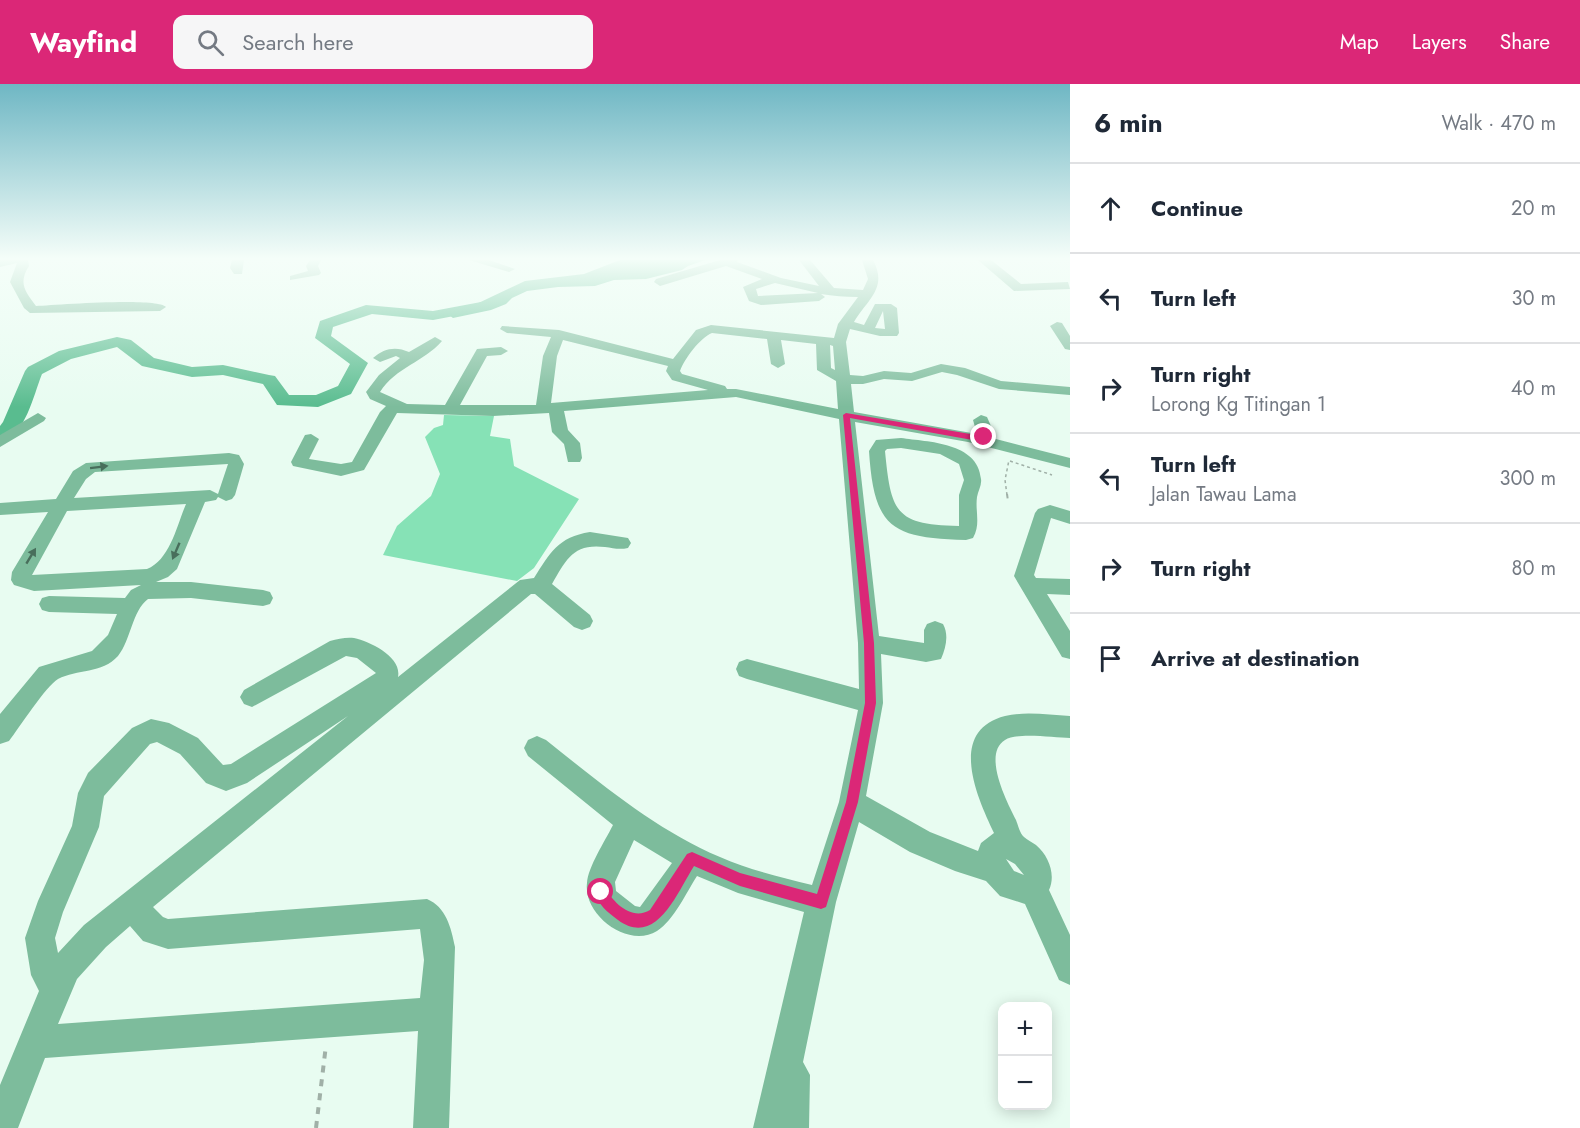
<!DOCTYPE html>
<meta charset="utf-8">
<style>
:root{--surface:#fff;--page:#f6f6f7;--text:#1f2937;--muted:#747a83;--line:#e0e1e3;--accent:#db2777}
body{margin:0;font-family:Jost,sans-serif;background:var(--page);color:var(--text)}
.controls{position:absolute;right:18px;bottom:18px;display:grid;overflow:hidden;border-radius:12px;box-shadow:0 3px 15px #0003}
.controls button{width:54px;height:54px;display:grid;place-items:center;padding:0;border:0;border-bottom:2px solid var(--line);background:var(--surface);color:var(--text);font:30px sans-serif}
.stop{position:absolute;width:18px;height:18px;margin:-14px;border:4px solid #db2777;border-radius:50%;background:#fff}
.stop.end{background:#db2777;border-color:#fff;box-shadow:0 2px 6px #0008}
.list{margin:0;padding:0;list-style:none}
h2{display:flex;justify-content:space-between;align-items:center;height:78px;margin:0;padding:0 24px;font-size:26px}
h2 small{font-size:20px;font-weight:400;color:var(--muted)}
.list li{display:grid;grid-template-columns:39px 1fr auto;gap:18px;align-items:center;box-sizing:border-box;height:90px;padding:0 24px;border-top:2px solid var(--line)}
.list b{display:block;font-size:22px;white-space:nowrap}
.list p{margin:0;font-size:20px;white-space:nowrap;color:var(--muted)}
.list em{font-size:20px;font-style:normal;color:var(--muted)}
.icon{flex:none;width:33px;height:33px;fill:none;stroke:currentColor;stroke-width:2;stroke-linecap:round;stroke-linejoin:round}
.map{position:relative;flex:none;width:1070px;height:1044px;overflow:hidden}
header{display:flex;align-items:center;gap:36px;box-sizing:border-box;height:84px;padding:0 30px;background:var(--accent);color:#fff}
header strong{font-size:28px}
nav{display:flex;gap:33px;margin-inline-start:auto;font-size:21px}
.search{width:420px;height:54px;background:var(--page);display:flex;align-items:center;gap:15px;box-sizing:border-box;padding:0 21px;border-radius:12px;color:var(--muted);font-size:22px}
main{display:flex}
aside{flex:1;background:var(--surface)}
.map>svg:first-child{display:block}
.green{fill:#86e2b6}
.water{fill:#59bc8f}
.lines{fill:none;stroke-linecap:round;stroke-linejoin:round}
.river{fill:#59bc8f;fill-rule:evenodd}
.path-far2{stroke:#a0b0a7;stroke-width:1.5;stroke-dasharray:3 3;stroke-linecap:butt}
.path-far1{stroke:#a0b0a7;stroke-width:2;stroke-dasharray:4.5 4.5;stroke-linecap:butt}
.path{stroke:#a0b0a7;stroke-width:4;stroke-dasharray:7 7;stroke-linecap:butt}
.minor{fill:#7dbc9c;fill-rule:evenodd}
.oneway{fill:#486e5b}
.route{fill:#db2777}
</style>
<header>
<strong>Wayfind</strong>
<div class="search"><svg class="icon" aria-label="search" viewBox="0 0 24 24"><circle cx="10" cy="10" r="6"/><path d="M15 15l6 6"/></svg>Search here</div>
<nav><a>Map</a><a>Layers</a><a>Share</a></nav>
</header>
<main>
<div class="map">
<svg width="1070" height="1044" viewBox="0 0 1070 1044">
<rect width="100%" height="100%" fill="#e8fcf1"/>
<path class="green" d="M 444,331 L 494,332 L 490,352 L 510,355 L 514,382 L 579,415 L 534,484 L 517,497 L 383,471 L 397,442 L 431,412 L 440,390 L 425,353 L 434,344 L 443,341 Z"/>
<path class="water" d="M 620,176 L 705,176 L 688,182 L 682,186 L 646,195 L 614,196 L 595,202 L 558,203 L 527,207 L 512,214 L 506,220 L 491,226 L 453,234 L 445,228 L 470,223 L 525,197 L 584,190 Z"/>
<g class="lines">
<path class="river" d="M 481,218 L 489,223 L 486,226 L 433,236 L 372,230 L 333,243 L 331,252 L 368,279 L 351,310 L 318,323 L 277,321 L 263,300 L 223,291 L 192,293 L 142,282 L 117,263 L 71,275 L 42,290 C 33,312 26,351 0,358 L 0,342 L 3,338 L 25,287 L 28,283 L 59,267 L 117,253 L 131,256 L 154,274 L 192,283 L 223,281 L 269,291 L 275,292 L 289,311 L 316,311 L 338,302 L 350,280 L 315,254 L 320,237 L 366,221 L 433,227 Z"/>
<path class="path-far2" d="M 1010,377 L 1052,391
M 1007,411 L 1005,396 L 1009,376"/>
<path class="path-far1" d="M 1007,410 L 1008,417"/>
<path class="path" d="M 316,1044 L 326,961"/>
<path class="minor" d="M 28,176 L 29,182 C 18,199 25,207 36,222 C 57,221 156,213 166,223 L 160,227 L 30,229 L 24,224 L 10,198 L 17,179 L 0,183 L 0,176 Z
M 232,176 L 244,176 L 242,190 L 234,190 L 230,184 Z
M 310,176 L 321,176 L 318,182 L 321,189 L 319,191 L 290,196 L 290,192 L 308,187 L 306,182 Z
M 469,176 L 489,176 L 515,185 L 509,188 Z
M 720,176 L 738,176 L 737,178 L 781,194 L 819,202 L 799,176 L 810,176 L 834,204 L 863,206 L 868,195 L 862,176 L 873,176 C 888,204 868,215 854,238 L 864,241 L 875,220 L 891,220 L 897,224 L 899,249 L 897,252 L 880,252 L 850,245 L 846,258 L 850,291 L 863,292 L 884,287 L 911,289 L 941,280 L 965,284 L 1001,297 L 1070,303 L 1070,311 L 999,305 L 957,291 L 942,288 L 912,297 L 884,295 L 863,300 L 851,300 L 854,328 L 977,350 L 973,336 L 981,331 L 987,333 L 994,349 L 992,354 L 1070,374 L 1070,384 L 968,358 L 855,338 L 879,552 L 924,559 L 924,546 L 927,540 L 935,537 L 943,540 C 949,551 946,563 941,575 L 926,578 L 881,570 L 883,619 L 866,712 L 930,748 L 978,767 L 981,759 L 994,749 C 977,713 947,647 1005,632 C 1026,627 1049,631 1070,632 L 1070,654 C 1054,654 1018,648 1005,656 C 982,670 1007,718 1016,736 C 1018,741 1020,750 1024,753 C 1027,756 1032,758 1036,761 C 1049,772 1056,791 1049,806 L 1070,851 L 1070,901 L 1059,896 L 1025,820 L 1000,812 L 986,797 L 955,787 L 910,768 L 859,738 L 836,818 L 803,978 L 810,991 L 809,1044 L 753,1044 L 804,828 L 738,809 L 697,792 C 686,809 674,836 657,847 C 628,865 583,831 587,799 C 588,783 605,757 613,741 L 528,672 L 524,664 L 528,656 L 537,652 L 546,656 C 600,699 656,746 720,773 C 749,786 781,793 812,801 L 839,718 L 858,626 L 747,595 L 739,592 L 736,585 L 739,578 L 747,575 L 859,605 L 858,559 L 839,335 L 736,313 L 564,327 L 568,346 L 580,359 L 582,374 L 580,378 L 568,378 L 564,360 L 552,348 L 549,329 L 493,332 L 397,329 L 364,386 L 341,392 L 293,382 L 291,378 L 305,351 L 311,350 L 319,355 L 309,375 L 341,380 L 352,378 L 380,328 L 386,322 L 370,315 L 366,308 L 379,291 L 400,274 L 396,272 L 380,278 L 373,274 C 384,264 396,262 409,268 L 435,253 L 442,257 C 424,278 396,283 380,308 L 407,320 L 445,321 L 477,265 L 501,263 L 508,267 L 501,271 L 487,272 L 460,321 L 536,321 L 543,272 L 551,253 L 507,249 L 500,245 L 502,242 L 559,246 L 673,275 L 696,246 L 711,241 L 834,254 L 838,240 L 858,213 C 845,213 833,212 821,210 L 825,213 L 819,217 L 761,221 L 749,217 L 743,203 L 762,195 L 726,182 L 660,202 L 654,198 L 656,195 ZM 775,199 L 818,209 L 758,212 L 756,205 ZM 883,227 L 885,245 L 875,244 ZM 712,249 L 767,255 L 771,280 L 778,284 L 785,280 L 781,256 L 816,260 L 817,286 L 836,297 L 838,325 L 736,305 L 727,305 L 725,302 L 682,290 L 680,287 C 685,274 700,254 712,249 ZM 563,256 L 668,282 L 666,287 L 672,296 L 708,306 L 551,319 L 557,272 ZM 830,261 L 833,262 L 835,286 L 831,284 ZM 634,756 L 672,779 L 640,823 L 635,822 L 616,807 L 615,798 ZM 1006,775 L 1015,780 L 1024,791 L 1014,787 Z
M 978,176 L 991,176 L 1021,200 L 1068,198 L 1070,205 L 1014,207 Z
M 1057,238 L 1062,239 L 1070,252 L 1070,266 L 1065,265 L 1050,242 Z
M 38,329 L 46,334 L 44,337 L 0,363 L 0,351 Z
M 901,354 C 928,358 978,358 981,395 C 982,401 978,407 977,413 C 975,428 981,440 973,454 L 966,456 C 891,454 874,444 869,367 L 876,356 ZM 901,364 L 940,370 L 959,380 L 964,396 L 959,411 L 959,442 C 895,441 891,428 885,367 L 887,365 Z
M 229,369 L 239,371 L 244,380 L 235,411 L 232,415 L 226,417 L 218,413 L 216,416 L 205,418 L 177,485 L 168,493 L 156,498 L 191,498 L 263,506 L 270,508 L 273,514 L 270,520 L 263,522 L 191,514 L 148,515 C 132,527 131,556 118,572 C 102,590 77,585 58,595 C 46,602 19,644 9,657 L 0,660 L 0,630 L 39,583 L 92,567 L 108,551 L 117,530 L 49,528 L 42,526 L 39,520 L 42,514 L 49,512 L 125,514 L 131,506 L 141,501 L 34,507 L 14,501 L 11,496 L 12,488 L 48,428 L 0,431 L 0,419 L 56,415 L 73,387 L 86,379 ZM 228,380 L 218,410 L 210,406 L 74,414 L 86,395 L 95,388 ZM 186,420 C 177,441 170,476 147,485 L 32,491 L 67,427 Z
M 1050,421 L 1070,427 L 1070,440 L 1051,434 L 1034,491 L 1036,494 L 1070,495 L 1070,511 L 1047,510 L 1070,547 L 1070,575 L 1062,573 L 1014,492 L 1035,429 L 1038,425 Z
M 590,448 L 628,454 L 631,459 L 628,464 C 619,466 613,464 605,463 C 573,459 566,476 552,500 L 590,531 L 593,537 L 590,543 L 582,546 L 574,543 L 535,510 L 531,510 L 153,823 L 163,833 L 168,835 L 427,815 C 446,823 451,843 455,863 L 449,1044 L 413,1044 L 418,947 L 45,974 L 18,1044 L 0,1044 L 0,1001 L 39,907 L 31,891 L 25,854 L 38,817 L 72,742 L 78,709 L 88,689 L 132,644 L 151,635 L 169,639 L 198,654 L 223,681 L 231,680 L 376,589 L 357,574 L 346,572 L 252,623 L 244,620 L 240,613 L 244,606 L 330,557 C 338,555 346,553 354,554 C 371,558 402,573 398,593 L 520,496 L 534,494 C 550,469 558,453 590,448 ZM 348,632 L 84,841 L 58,869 L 55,854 L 63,828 L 99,743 L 104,712 L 150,660 L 157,658 L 180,670 L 206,699 L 226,707 L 247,699 ZM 130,842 L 143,857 L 168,865 L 420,845 L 424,876 L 420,914 L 58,940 L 77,895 L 106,863 Z"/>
</g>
<defs><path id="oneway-solid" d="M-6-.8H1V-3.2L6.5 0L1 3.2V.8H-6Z" transform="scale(1.5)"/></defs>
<g class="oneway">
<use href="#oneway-solid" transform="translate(99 383) rotate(-7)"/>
<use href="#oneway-solid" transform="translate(176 467) rotate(113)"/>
<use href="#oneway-solid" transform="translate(31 472) rotate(-59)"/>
</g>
<linearGradient id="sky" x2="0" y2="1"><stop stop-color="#6fb7c4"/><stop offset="0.54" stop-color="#f5fef9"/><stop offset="1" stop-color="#f5fef9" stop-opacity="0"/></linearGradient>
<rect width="1070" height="323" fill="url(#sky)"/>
<path class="route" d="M 846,329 L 988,353 L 978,357 L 850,334 L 874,559 L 876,619 L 858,718 L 826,823 L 821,825 L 740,802 L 694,782 C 677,809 656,864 618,836 C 606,827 600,822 594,808 L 596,803 L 601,801 L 605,803 C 613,819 632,837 650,826 L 687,770 L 692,768 L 740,789 L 817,810 L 846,718 L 865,619 L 864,559 L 843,331 Z"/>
</svg>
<div class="controls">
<button>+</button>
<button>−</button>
</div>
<div class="stop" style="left:601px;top:808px"></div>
<div class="stop end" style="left:984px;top:353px"></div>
</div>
<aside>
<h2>6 min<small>Walk · 470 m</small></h2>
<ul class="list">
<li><svg class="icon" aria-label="ahead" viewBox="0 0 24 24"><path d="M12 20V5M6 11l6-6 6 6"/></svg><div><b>Continue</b></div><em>20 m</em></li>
<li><svg class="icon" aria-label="left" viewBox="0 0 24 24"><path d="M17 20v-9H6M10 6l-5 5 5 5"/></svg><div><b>Turn left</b></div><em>30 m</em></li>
<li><svg class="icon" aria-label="right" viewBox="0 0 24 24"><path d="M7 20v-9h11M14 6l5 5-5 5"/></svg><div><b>Turn right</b><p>Lorong Kg Titingan 1</p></div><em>40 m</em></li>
<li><svg class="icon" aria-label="left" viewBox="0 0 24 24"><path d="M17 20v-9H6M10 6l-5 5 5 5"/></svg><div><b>Turn left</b><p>Jalan Tawau Lama</p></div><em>300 m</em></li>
<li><svg class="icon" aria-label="right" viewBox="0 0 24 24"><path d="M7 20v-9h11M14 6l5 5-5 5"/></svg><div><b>Turn right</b></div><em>80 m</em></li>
<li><svg class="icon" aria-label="arrive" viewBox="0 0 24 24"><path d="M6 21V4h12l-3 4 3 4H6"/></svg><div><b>Arrive at destination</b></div></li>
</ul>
</aside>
</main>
